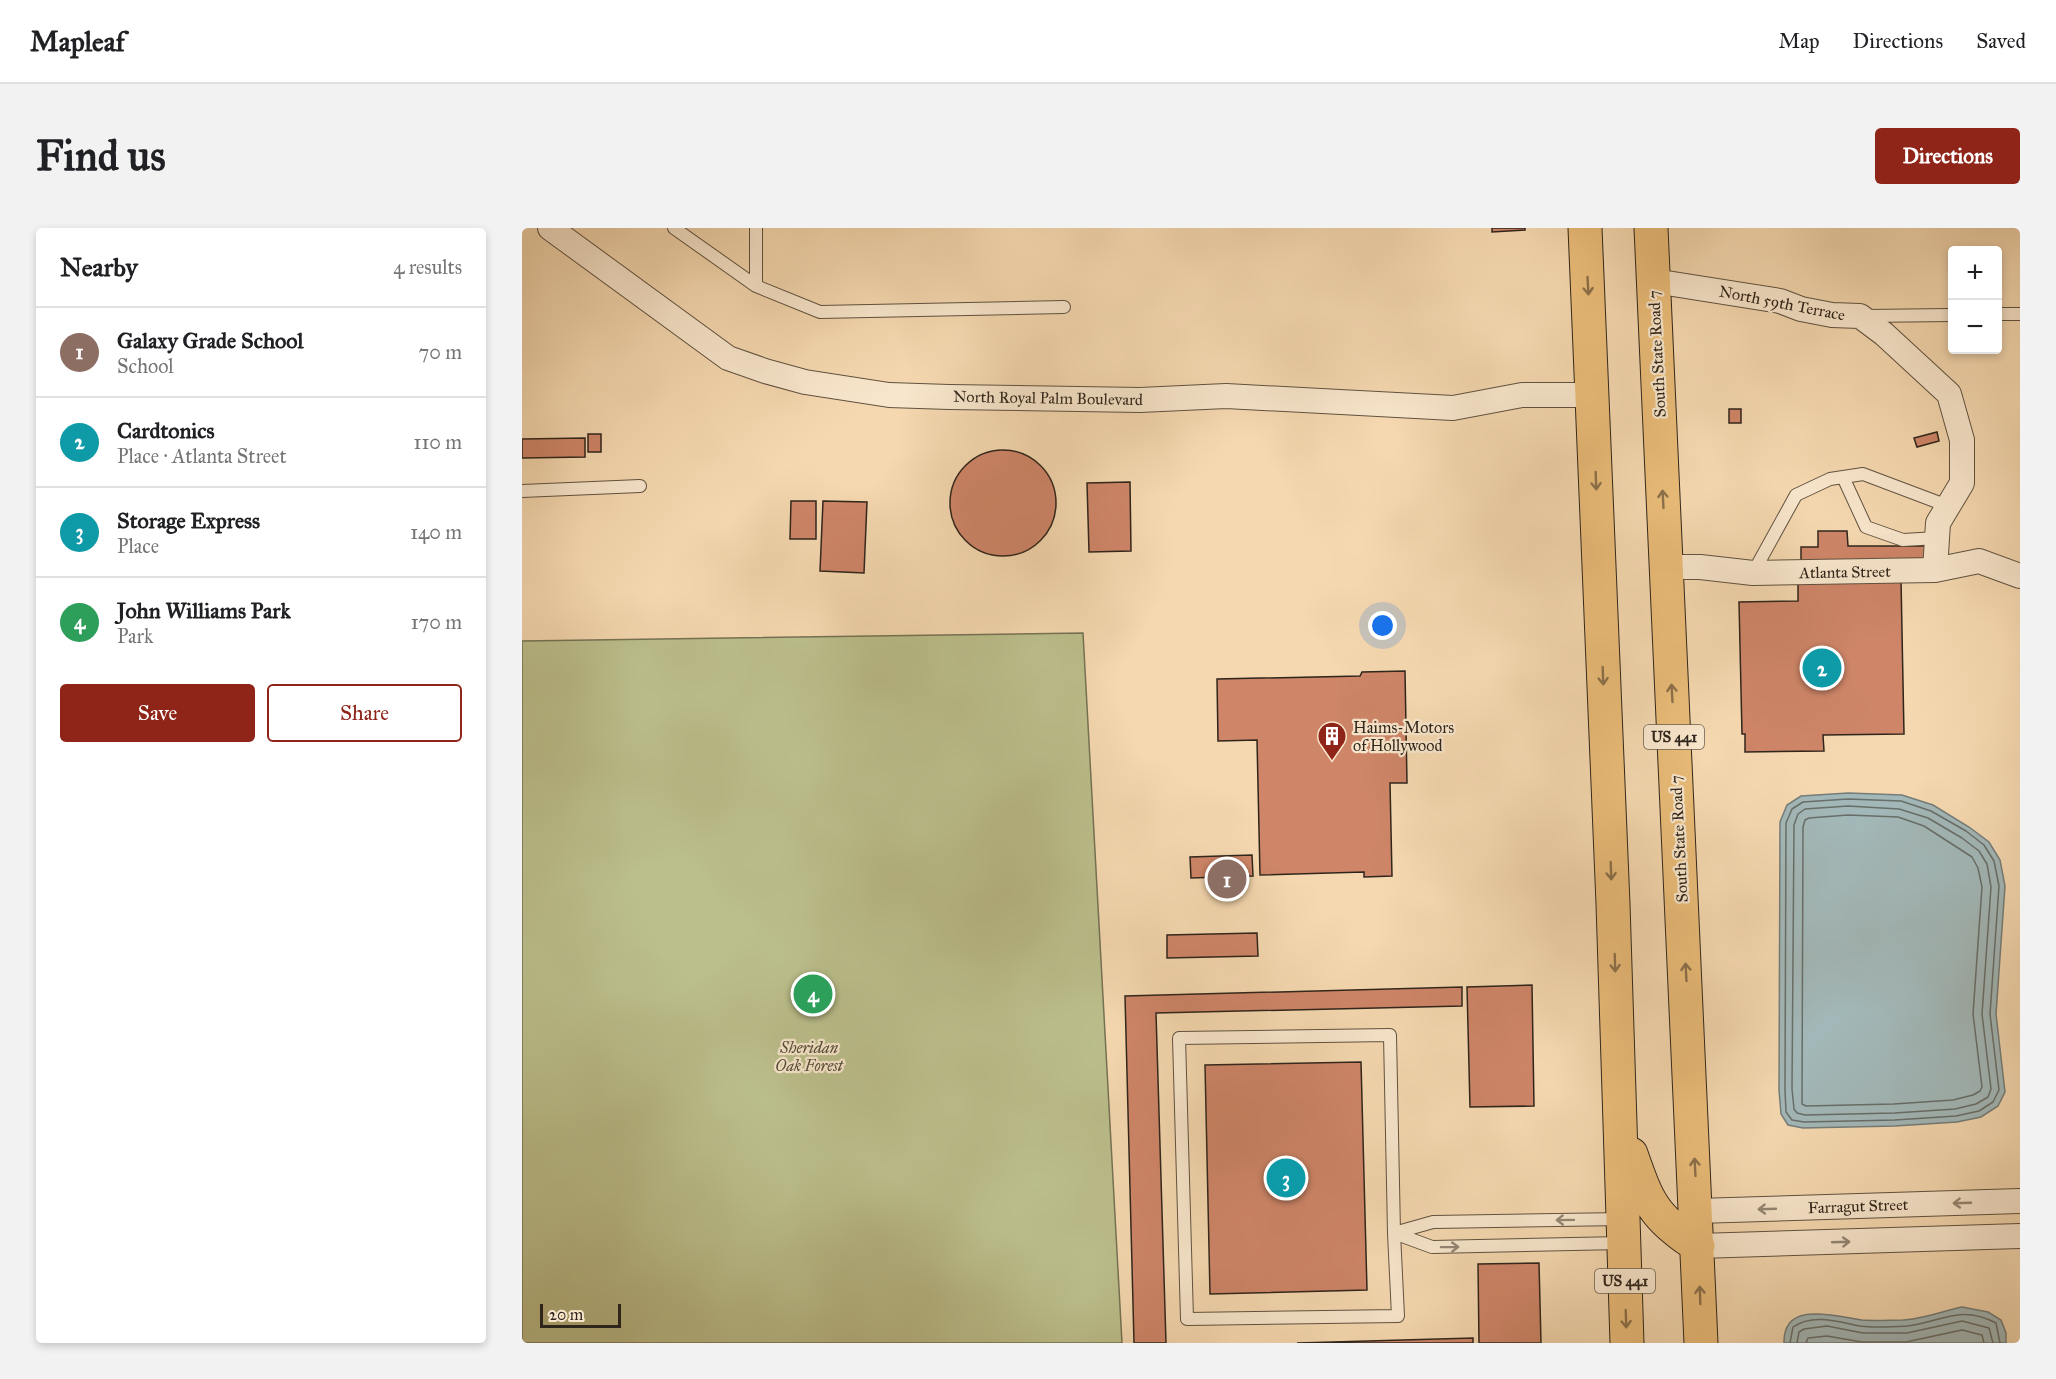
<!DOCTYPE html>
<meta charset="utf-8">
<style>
:root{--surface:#fff;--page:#f2f2f2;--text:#202124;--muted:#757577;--line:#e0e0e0;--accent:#8f2418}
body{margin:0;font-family:"IM FELL Great Primer",serif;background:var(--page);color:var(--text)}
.controls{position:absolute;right:18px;top:18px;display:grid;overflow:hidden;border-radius:6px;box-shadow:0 3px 9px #0003}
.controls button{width:54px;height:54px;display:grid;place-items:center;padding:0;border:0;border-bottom:2px solid var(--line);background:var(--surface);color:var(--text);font:30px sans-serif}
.scale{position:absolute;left:18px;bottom:15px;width:81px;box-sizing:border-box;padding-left:6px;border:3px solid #2f251b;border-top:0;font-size:16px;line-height:21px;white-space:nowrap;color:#2f251b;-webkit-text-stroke:4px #f8e6cc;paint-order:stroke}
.you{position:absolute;left:861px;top:398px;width:21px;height:21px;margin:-15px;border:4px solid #fff;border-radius:50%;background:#1a73e8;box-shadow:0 0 0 9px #1a73e833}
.badge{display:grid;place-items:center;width:39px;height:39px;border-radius:50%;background:var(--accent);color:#fff;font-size:20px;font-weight:700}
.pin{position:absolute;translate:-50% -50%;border:3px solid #fff;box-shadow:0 2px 6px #0006}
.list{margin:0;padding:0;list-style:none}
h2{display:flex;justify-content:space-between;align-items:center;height:78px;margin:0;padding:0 24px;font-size:26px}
h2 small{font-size:20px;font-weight:400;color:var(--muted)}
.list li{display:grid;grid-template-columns:39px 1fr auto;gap:18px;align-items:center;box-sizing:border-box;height:90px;padding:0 24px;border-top:2px solid var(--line)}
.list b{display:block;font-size:22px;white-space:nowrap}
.list p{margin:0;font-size:20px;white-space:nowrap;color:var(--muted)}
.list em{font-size:20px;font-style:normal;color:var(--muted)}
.actions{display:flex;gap:12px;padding:18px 24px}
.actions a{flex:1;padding:14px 0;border:2px solid var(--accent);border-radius:6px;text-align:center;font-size:21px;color:var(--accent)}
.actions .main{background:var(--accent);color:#fff}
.map{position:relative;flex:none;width:1498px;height:1115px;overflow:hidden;border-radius:6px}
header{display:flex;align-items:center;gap:36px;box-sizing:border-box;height:84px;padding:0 30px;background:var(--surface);border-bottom:2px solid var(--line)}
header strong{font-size:28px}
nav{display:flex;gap:33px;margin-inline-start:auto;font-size:21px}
.intro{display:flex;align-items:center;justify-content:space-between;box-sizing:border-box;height:144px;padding:0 36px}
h1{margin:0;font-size:42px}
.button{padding:15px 27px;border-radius:6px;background:var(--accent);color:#fff;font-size:21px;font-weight:700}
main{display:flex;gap:36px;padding:0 36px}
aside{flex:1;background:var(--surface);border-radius:6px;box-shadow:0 3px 9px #0003}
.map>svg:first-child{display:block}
.green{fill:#bbbf8c;stroke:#757254;stroke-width:1.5}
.water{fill:#a2b7b7;stroke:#747d79;stroke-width:1.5}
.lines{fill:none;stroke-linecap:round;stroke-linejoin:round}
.shore{stroke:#686e69;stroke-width:1.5}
.building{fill:#ce8568;stroke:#2f251b;stroke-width:1.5}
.lane-casing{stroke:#605240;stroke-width:14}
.street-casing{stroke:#605240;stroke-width:26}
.primary-casing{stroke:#2f251b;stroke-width:35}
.lane{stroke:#f8e6cc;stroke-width:12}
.street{stroke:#f8e6cc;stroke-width:24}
.primary{stroke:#eabc78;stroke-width:33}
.oneway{stroke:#8c704a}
.oneway2{stroke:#948674}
.labels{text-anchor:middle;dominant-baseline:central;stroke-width:4.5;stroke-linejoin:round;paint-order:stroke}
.shield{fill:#f8e6cc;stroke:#6b5f50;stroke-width:1.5}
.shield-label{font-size:15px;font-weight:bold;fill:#2f251b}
.street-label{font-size:16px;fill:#2f251b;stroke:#f8e6cc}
.poi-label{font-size:16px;fill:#2f251b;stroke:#f8e6cc;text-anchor:start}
.park-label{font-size:16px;font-style:italic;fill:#524c37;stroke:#f8e6cc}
</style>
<header>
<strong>Mapleaf</strong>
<nav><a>Map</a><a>Directions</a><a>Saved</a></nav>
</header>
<div class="intro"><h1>Find us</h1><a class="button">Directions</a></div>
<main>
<aside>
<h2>Nearby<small>4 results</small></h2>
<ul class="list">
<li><span class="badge" style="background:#8d6e63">1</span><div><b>Galaxy Grade School</b><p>School</p></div><em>70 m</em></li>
<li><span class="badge" style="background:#0f9aa8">2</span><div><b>Cardtonics</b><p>Place · Atlanta Street</p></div><em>110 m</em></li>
<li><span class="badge" style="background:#0f9aa8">3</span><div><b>Storage Express</b><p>Place</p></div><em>140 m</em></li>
<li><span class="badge" style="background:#2e9e5b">4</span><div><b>John Williams Park</b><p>Park</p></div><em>170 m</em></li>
</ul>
<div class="actions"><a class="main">Save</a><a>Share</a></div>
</aside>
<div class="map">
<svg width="1498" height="1115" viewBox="0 0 1498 1115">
<rect width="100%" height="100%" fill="#f5d8b0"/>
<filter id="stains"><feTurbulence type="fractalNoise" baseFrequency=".00333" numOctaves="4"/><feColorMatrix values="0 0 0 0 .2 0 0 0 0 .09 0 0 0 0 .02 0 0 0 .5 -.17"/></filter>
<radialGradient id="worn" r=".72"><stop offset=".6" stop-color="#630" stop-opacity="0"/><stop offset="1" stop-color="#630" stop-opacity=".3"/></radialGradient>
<path class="green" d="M 561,405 L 600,1115 L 0,1115 L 0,413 Z"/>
<path class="water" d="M 1326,565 L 1380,567 L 1411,577 L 1447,599 L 1467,614 L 1478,632 L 1483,658 L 1474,786 L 1483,864 L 1476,878 L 1459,889 L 1435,894 L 1373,898 L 1281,900 L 1266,897 L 1259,886 L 1257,862 L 1258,594 L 1265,577 L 1279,568 Z
M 1440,1079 L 1466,1084 L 1479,1092 L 1484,1105 L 1484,1115 L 1262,1115 C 1261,1072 1313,1088 1340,1092 C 1353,1093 1368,1092 1381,1092 C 1400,1091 1421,1083 1440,1079 Z"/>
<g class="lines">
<path class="shore" d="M 1326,571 L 1379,573 L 1409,583 L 1444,603 L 1462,617 L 1472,633 L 1477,658 L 1468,786 L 1477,862 L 1471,874 L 1457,883 L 1434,888 L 1373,892 L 1282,894 L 1270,892 L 1264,884 L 1263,862 L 1264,595 L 1270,581 L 1281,574 Z
M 1326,578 L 1377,581 L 1406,590 L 1440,610 L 1457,623 L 1465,636 L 1469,659 L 1460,786 L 1469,861 L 1466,869 L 1454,876 L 1433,881 L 1373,885 L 1283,887 L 1275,885 L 1272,881 L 1270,861 L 1272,597 L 1276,586 L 1283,581 Z
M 1326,587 L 1376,589 L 1402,598 L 1450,629 L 1456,640 L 1460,659 L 1451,786 L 1460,859 L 1458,863 L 1451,867 L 1431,872 L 1372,876 L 1284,878 L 1280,876 L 1281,599 L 1283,592 L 1287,590 Z
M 1268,1115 L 1271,1099 C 1291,1085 1317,1094 1338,1098 C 1352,1100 1370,1099 1385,1098 C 1419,1094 1438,1076 1474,1095 L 1478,1115
M 1275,1115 L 1277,1104 L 1282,1101 L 1305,1098 L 1341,1105 L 1385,1105 L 1440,1093 L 1467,1100 L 1471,1115
M 1284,1115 L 1286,1110 L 1305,1108 L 1340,1114 L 1384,1114 L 1440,1102 L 1460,1107 L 1462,1115"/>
</g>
<path class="building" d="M 970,0 L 1003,0 L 1003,2 L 970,4 Z
M 1207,181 L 1219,181 L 1219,195 L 1207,195 Z
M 1415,204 L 1417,213 L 1395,219 L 1392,210 Z
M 66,206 L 79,206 L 79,224 L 66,224 Z
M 63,210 L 63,229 L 0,230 L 0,211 Z
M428 275a53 53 0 1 1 106 0a53 53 0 1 1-106 0Z
M 608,254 L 609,323 L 567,324 L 565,255 Z
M 269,273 L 294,273 L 294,311 L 268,311 Z
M 301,273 L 345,274 L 342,345 L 298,343 Z
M 1296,303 L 1325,303 L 1326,318 L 1404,318 L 1406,334 L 1279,338 L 1279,319 L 1296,319 Z
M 1379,352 L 1382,506 L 1301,507 L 1302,523 L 1223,524 L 1223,506 L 1220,506 L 1217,374 L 1276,373 L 1276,354 Z
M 883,443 L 885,555 L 868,555 L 870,648 L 842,649 L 842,644 L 738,647 L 735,512 L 696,513 L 695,451 L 838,448 L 840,444 Z
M 730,627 L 731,648 L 669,650 L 668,629 Z
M 735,705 L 736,728 L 645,730 L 645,707 Z
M 1010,757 L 1012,878 L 948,879 L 945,759 Z
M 940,759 L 940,778 L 634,785 L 644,1115 L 612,1115 L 603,768 Z
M 839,834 L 845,1062 L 688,1066 L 683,837 Z
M 1017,1035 L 1019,1115 L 957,1115 L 956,1036 Z
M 951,1110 L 951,1115 L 775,1115 Z"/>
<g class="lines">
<g class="lane-casing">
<path id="lane" d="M 152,0 L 234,58 L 298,84 L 542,79
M 234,0 L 234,58
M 1476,86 L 1498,86
M 1342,88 L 1430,87
M 1321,249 L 1344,299 L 1381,312 L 1415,310
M 0,263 L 118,258
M 1231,345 L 1274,267 L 1308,251 L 1341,246 L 1426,278
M 868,807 L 872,1005 L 876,1088 L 665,1091 L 657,810 Z
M 872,1005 L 910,1019 L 1099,1015
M 872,1005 L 911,994 L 1101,991"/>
</g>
<g class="street-casing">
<path id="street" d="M 28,0 L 206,130 L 243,143 L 283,154 L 367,167 L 427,169 L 618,172 L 704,168 L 931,180 L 1000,167 L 1070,167
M 1132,53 L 1258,73 L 1279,81 L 1310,87 L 1338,88 L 1362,106 L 1427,166 L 1440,212 L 1440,255 L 1416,295 L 1413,342
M 1145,339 L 1178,339 L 1231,345 L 1413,342 L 1457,333 L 1498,348
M 1175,983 L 1498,973
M 1176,1018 L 1498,1008"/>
</g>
<g class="primary-casing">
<path id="primary" d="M 1063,0 L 1091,676 L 1105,1115
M 1129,0 L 1179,1115
M 1109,926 C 1126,975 1132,990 1176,1018"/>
</g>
<use href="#lane" class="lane"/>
<use href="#street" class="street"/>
<use href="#primary" class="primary"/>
</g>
<defs><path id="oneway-shaft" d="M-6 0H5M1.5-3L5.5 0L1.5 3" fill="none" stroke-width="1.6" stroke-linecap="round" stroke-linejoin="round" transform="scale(1.5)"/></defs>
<g class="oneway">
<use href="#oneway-shaft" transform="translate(1066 58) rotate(87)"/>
<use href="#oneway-shaft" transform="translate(1074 253) rotate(88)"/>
<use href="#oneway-shaft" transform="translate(1141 271) rotate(-93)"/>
<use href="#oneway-shaft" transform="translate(1081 448) rotate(88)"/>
<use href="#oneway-shaft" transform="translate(1150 465) rotate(-93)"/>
<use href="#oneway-shaft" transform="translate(1089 643) rotate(88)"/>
<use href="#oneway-shaft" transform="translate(1093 735) rotate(88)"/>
<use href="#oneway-shaft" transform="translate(1164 744) rotate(-93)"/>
<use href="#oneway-shaft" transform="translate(1173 939) rotate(-93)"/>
<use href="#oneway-shaft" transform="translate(1178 1067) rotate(-92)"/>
<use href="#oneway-shaft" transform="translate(1104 1091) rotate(88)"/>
</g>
<g class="oneway2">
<use href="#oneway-shaft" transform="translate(1440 975) rotate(178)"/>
<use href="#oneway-shaft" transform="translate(1245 981) rotate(178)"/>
<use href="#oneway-shaft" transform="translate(1043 992) rotate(179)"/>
<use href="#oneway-shaft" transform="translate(1319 1014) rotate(-2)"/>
<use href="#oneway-shaft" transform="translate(928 1019) rotate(-1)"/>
</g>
<defs>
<g id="building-pin" transform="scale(1.5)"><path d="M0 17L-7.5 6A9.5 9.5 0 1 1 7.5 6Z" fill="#8f2418" stroke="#f8e6cc"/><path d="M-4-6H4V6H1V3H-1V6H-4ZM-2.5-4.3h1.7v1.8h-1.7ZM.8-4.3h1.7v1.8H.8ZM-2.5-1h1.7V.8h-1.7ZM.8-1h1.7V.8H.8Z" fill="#fff"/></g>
</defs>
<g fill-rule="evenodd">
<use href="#building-pin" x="810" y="508"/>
</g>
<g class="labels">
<g class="shield">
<rect x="1122" y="497" width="60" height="24" rx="4.5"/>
<rect x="1073" y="1041" width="60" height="24" rx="4.5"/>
</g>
<g class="shield-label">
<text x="1152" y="509">US 441</text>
<text x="1103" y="1053">US 441</text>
</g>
<g class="street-label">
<text transform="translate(1260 75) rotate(11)">North 59th Terrace</text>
<text transform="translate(1135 126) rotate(-93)">South State Road 7</text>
<text transform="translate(526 170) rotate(1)">North Royal Palm Boulevard</text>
<text transform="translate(1323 344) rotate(-1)">Atlanta Street</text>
<text transform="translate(1157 611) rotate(-93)">South State Road 7</text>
<text transform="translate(1336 978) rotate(-2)">Farragut Street</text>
</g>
<g class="poi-label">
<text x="831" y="499">Haims-Motors<tspan x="831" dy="18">of Hollywood</tspan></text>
</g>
<g class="park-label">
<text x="287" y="819">Sheridan<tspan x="287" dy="18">Oak Forest</tspan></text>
</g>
</g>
<rect width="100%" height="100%" filter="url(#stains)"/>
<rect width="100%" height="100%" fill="url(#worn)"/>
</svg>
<div class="controls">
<button>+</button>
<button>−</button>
</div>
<div class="scale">20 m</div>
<div class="you"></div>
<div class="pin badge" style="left:705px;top:651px;background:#8d6e63">1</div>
<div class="pin badge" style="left:1300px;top:440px;background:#0f9aa8">2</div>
<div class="pin badge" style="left:764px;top:950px;background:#0f9aa8">3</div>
<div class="pin badge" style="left:291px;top:766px;background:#2e9e5b">4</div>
</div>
</main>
